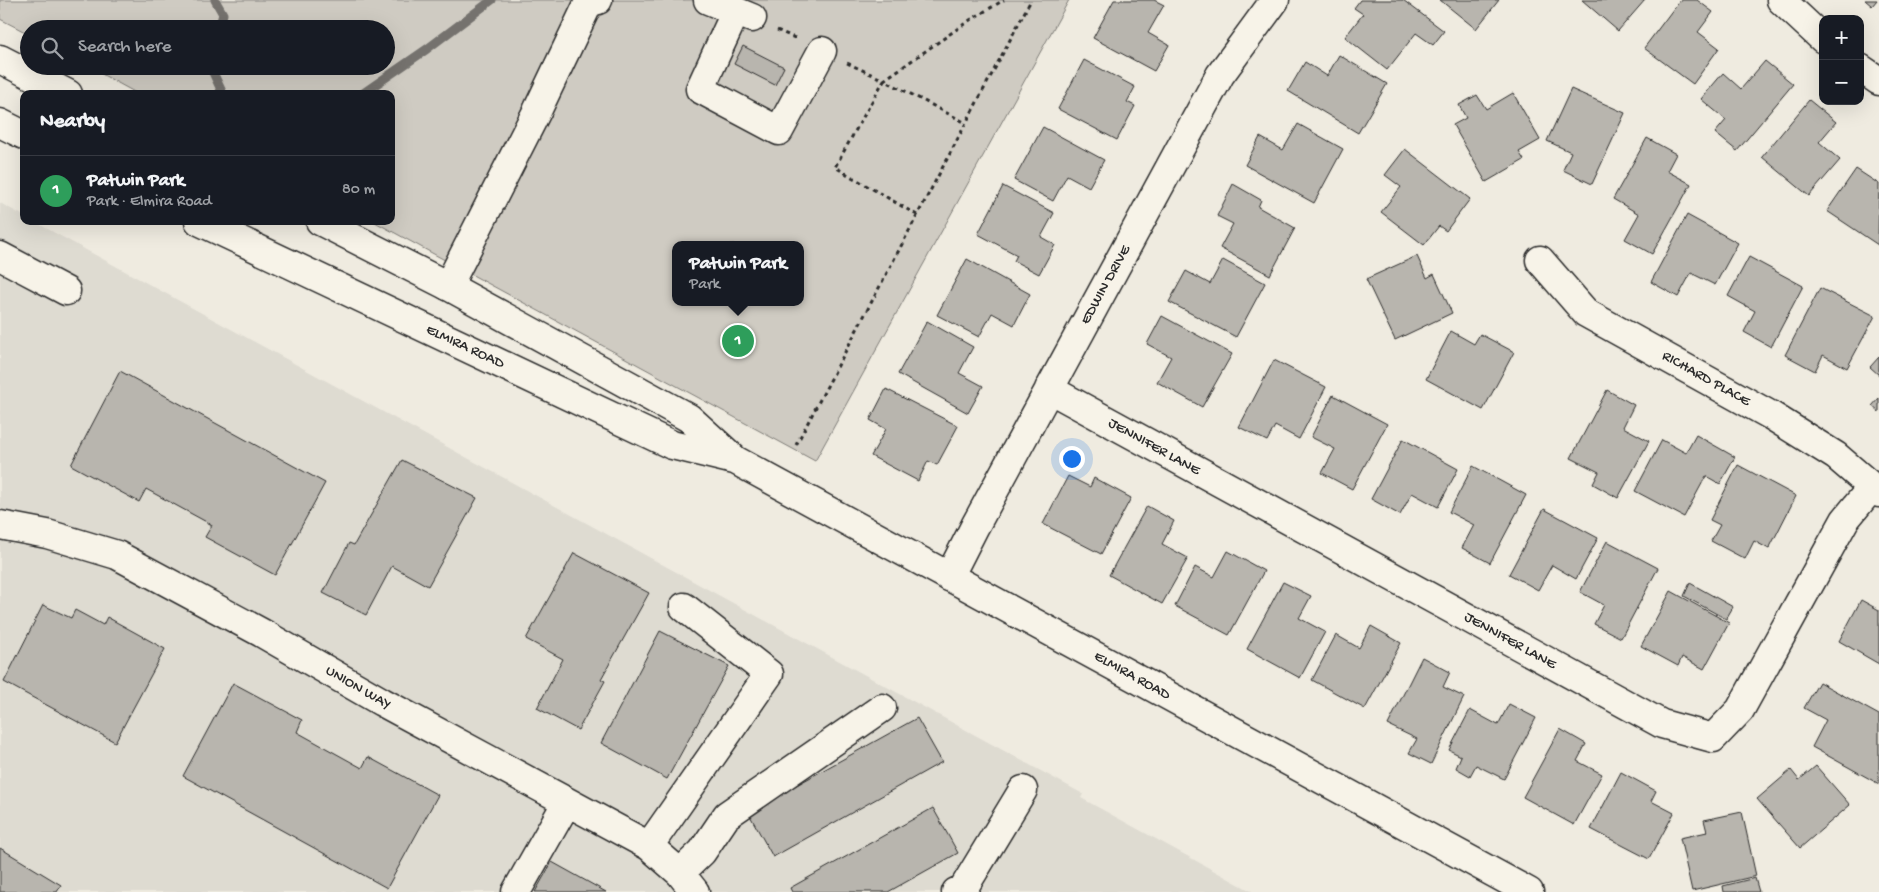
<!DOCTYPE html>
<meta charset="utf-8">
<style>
:root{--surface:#171b24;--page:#20242c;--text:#f1f3f6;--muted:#9ea1a6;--line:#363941;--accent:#d93025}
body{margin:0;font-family:"Gochi Hand",sans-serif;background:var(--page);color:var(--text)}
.controls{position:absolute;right:15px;top:15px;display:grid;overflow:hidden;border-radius:10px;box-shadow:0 5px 20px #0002}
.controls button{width:45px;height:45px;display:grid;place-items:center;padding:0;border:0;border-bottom:1px solid var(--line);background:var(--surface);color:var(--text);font:25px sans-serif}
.you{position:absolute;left:1071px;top:458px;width:18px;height:18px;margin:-12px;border:4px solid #fff;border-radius:50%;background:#1a73e8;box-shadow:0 0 0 8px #1a73e833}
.badge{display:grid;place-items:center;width:32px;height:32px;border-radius:50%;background:var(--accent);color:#fff;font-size:16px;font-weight:700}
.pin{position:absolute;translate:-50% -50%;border:2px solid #fff;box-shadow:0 1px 5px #0006}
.popup{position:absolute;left:672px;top:241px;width:132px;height:65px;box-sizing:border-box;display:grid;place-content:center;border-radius:10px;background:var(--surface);filter:drop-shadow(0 1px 4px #0005);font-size:16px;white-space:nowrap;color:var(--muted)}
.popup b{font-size:19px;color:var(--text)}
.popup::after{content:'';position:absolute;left:50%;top:100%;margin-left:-10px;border:10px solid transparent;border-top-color:var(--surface)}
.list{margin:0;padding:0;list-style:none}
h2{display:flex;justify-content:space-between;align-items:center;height:65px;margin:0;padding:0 20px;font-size:21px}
h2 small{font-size:16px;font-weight:400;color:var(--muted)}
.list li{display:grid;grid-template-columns:32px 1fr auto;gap:15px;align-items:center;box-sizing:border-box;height:70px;padding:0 20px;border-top:1px solid var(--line)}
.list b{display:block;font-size:19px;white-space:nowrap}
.list p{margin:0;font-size:16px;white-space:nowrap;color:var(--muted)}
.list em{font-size:16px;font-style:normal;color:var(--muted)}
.icon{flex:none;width:28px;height:28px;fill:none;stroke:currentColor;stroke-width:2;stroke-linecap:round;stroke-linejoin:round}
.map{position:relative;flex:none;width:1879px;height:892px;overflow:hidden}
.search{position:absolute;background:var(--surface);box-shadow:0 5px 20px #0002;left:20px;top:20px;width:375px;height:55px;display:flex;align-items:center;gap:12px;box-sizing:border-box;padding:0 18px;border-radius:28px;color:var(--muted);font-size:19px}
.panel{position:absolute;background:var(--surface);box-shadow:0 5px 20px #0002;left:20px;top:90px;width:375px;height:135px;border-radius:10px}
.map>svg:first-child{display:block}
.built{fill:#dedbd1}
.green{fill:#cfcbc2;stroke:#7d7b76;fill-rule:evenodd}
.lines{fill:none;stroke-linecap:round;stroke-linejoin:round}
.stream{stroke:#74726e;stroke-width:9}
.building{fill:#b8b5ae;stroke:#2b2b2b}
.minor-casing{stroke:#2b2b2b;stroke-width:31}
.major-casing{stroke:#2b2b2b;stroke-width:31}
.path{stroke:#2b2b2b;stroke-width:3;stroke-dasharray:4 4;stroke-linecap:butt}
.minor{stroke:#f7f3e8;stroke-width:28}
.major{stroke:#f7f3e8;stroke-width:28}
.labels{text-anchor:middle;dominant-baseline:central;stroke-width:4;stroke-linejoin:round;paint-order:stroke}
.street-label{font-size:15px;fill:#2b2b2b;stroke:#f7f3e8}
</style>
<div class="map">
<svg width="1879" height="892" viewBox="0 0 1879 892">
<rect width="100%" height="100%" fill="#efebe0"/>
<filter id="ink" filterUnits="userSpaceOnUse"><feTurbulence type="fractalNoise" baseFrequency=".02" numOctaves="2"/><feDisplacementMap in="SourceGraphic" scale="10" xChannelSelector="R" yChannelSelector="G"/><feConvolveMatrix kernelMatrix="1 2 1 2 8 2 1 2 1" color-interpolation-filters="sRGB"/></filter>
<g filter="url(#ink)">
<path class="built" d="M 0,203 L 24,216 L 24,221 L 33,221 L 1083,794 L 1081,798 L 1253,892 L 0,892 Z"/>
<path class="green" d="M 0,0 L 1069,0 L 815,461 L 373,221 L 391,221 L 391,94 L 138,94 L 87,66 L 386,66 L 386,29 L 29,29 L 29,34 L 0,19 ZM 676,245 L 800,245 L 800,302 L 676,302 Z"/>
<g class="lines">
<path class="stream" d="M 215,0 L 223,14 L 219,29
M 210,66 L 223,94
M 362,94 L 427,49 L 492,0"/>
</g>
<path class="building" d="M 1114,0 L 1154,0 L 1164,5 L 1148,33 L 1169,45 L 1154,71 L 1093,38 Z
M 1360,0 L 1403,0 L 1444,31 L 1433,45 L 1416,33 L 1387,70 L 1345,37 L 1363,14 L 1354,8 Z
M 1440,0 L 1499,0 L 1476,29 Z
M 1582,0 L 1645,0 L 1618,31 Z
M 1680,0 L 1697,0 L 1713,12 L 1698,32 L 1719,48 L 1693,84 L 1644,48 Z
M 1865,0 L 1877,0 L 1872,6 Z
M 743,46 L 784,67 L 775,85 L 734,64 Z
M 1339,55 L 1387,84 L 1358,133 L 1288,91 L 1305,62 L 1327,76 Z
M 1084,60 L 1135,87 L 1127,102 L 1135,106 L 1117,140 L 1058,109 Z
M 1765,61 L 1793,84 L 1737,151 L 1715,133 L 1726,120 L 1701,99 L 1723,73 L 1741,89 Z
M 1571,89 L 1625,113 L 1592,184 L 1563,170 L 1571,152 L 1547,141 Z
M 1513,93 L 1540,140 L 1519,152 L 1524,160 L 1486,182 L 1453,125 L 1466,118 L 1459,105 L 1477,95 L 1486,109 Z
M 1809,100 L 1836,122 L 1819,142 L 1840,160 L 1809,196 L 1762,157 Z
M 1298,124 L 1343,149 L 1314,203 L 1245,165 L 1260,137 L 1283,150 Z
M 1043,127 L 1104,160 L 1089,187 L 1067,175 L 1053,201 L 1014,180 Z
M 1647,138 L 1676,154 L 1667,171 L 1691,184 L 1652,254 L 1625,239 L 1639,214 L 1613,199 Z
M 1405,149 L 1470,199 L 1446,231 L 1439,226 L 1424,245 L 1381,212 L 1401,187 L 1385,175 Z
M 1856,169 L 1879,184 L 1878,245 L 1827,211 Z
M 1233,184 L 1261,200 L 1258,207 L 1295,228 L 1270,275 L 1220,248 L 1233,224 L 1217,216 Z
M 1003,186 L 1054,213 L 1041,237 L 1055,245 L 1039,274 L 1014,261 L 1017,255 L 978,234 Z
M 1687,215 L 1738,243 L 1715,285 L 1691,273 L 1678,297 L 1651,282 Z
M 1417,256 L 1427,278 L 1434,274 L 1452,313 L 1395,340 L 1366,279 Z
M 1749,257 L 1803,286 L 1771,347 L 1744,332 L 1755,311 L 1728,296 Z
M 967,259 L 1030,294 L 1014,325 L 992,313 L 979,337 L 937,315 Z
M 1223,260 L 1265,283 L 1236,337 L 1169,302 L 1186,271 L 1210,284 Z
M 1820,288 L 1875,316 L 1847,368 L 1823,355 L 1815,371 L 1785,355 Z
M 1162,316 L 1232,354 L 1202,407 L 1157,382 L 1171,357 L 1147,344 Z
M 927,321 L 973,347 L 959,373 L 983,386 L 968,413 L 898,374 Z
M 1451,331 L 1474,344 L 1480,334 L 1514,352 L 1483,410 L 1426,379 Z
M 1879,357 L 1879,375 L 1870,367 Z
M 1274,360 L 1326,387 L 1299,439 L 1275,426 L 1267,441 L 1239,427 Z
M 120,371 L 325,483 L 275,575 L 205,537 L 212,525 L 146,489 L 139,502 L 71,465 Z
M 886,389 L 958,426 L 937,465 L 928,461 L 918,481 L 871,456 L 886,429 L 870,420 Z
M 1607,390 L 1634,405 L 1623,427 L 1649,441 L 1618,498 L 1593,484 L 1599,472 L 1571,458 Z
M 1333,395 L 1387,424 L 1352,489 L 1322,473 L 1335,449 L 1311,437 Z
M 1879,398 L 1879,412 L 1872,406 Z
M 1696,435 L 1735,457 L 1720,484 L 1706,476 L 1684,517 L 1635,491 L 1662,440 L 1686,453 Z
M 1403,439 L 1458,469 L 1438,507 L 1412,493 L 1400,515 L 1371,499 Z
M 402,460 L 477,498 L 428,586 L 392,566 L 366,615 L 323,593 L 349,543 L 354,545 Z
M 1738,465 L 1796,496 L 1769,549 L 1754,541 L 1745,559 L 1711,541 L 1720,525 L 1710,520 Z
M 1473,466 L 1526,495 L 1490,563 L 1462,548 L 1474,525 L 1449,512 Z
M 1068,476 L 1090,487 L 1094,478 L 1131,498 L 1101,554 L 1043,524 Z
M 1147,506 L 1174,521 L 1162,544 L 1188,558 L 1162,604 L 1109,575 Z
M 1544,509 L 1598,538 L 1576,579 L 1552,565 L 1538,590 L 1509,574 Z
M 1607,541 L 1658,568 L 1621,638 L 1594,624 L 1604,605 L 1580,592 Z
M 1228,551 L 1264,571 L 1229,635 L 1175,606 L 1195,567 L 1214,577 Z
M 574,553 L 649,593 L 601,679 L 605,681 L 578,730 L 537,708 L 563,659 L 526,639 Z
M 1283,582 L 1311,596 L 1299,618 L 1325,632 L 1300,678 L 1247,649 Z
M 1690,583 L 1733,607 L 1726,619 L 1684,596 Z
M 1671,591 L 1729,623 L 1704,669 L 1682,657 L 1678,666 L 1641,646 Z
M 1861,600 L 1879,610 L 1879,664 L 1839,641 Z
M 43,605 L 71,618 L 75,610 L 103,625 L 107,617 L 165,649 L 115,742 L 4,682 Z
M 1371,626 L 1401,643 L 1365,709 L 1312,680 L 1336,635 L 1359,648 Z
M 660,631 L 729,666 L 667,779 L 601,743 Z
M 1422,657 L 1450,672 L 1443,687 L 1464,697 L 1431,764 L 1409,753 L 1417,739 L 1388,725 Z
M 1819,682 L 1879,715 L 1879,784 L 1812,747 L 1826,720 L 1804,708 Z
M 233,683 L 302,720 L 297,732 L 362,768 L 368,757 L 438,795 L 387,888 L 183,776 Z
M 1509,704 L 1536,718 L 1504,779 L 1476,765 L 1470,776 L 1456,768 L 1461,756 L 1449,750 L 1470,710 L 1498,725 Z
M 917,718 L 942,762 L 773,857 L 748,812 Z
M 1560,729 L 1586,744 L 1577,761 L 1602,774 L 1574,825 L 1523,797 Z
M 1816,766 L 1850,805 L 1800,848 L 1757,799 L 1791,770 L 1799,780 Z
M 1621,772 L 1656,791 L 1651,801 L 1674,813 L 1649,859 L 1591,829 Z
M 933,808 L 958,853 L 888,892 L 792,892 L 790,888 Z
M 1742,812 L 1756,876 L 1692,891 L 1680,838 L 1707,832 L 1704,820 Z
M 0,848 L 61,885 L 57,892 L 0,892 Z
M 552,862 L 606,892 L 535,892 Z
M 1755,878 L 1759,892 L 1724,892 L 1723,886 Z"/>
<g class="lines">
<g class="minor-casing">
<path id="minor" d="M 708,0 L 752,18
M 1781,0 L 1823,39
M 736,11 L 700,89 L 779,131 L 822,51
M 1860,68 L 1879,81
M 0,256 L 66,291
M 1540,260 L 1586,313 L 1772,416 L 1836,456 L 1879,493
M 448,286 L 537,111 L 589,2 L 598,0
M 1049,389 L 1662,724 L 1713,738 L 1740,710 L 1845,520 L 1872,487
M 0,525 L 47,534 L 117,555 L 262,633 L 382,702 L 649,846 L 680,873 L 695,892
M 949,577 L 975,526 L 1220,75 L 1275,0
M 649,846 L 769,674 L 684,607
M 680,873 L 702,852 L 727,815 L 882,708
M 516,892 L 567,802
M 956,892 L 963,889 L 1023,790"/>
</g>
<g class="major-casing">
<path id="major" d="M 0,59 L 68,94
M 0,123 L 24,135
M 199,221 L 672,445 L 734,460
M 320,221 L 448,286 L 689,418 L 735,460 L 1529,892"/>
</g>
<path class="path" d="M 777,30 L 797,39
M 847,63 L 884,80 L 970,20 L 1004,0
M 917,215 L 835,167 L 884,80 L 966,123
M 796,445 L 1031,0"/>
<use href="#minor" class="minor"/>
<use href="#major" class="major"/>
</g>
</g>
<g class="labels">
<g class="street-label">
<text transform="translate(1106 285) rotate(-61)">EDWIN DRIVE</text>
<text transform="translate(465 347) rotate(25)">ELMIRA ROAD</text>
<text transform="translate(1706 379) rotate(29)">RICHARD PLACE</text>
<text transform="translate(1154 447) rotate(29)">JENNIFER LANE</text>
<text transform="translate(1510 641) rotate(29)">JENNIFER LANE</text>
<text transform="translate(1132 676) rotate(29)">ELMIRA ROAD</text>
<text transform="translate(358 688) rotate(30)">UNION WAY</text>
</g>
</g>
</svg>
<div class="controls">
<button>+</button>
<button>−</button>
</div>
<div class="you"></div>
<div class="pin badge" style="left:738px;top:341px;background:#2e9e5b">1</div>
<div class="popup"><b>Patwin Park</b>Park</div>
<div class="search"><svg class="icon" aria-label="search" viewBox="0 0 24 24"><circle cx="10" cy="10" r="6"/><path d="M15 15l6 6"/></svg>Search here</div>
<section class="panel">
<h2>Nearby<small></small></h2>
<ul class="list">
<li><span class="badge" style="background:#2e9e5b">1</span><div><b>Patwin Park</b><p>Park · Elmira Road</p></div><em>80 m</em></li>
</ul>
</section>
</div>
